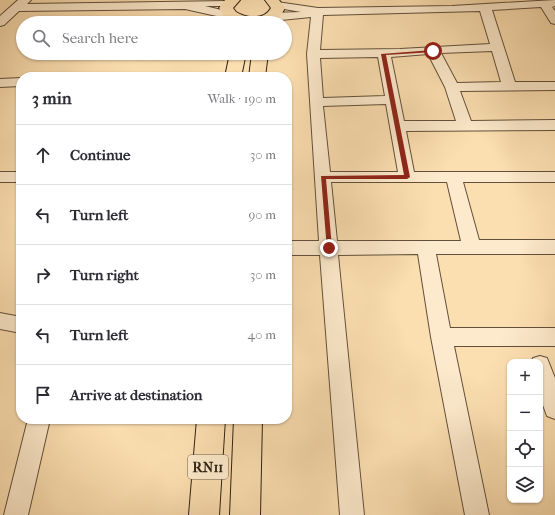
<!DOCTYPE html>
<meta charset="utf-8">
<style>
:root{--surface:#fff;--page:#f2f2f3;--text:#2b2b33;--muted:#7c7c81;--line:#e1e1e2}
body{margin:0;font-family:"IM FELL French Canon",serif;background:var(--page);color:var(--text)}
.controls{position:absolute;right:12px;bottom:12px;display:grid;overflow:hidden;border-radius:8px;box-shadow:0 1px 3px #0004}
.controls button{width:36px;height:36px;display:grid;place-items:center;padding:0;border:0;border-bottom:1px solid var(--line);background:var(--surface);color:var(--text);font:20px sans-serif}
.stop{position:absolute;width:12px;height:12px;margin:-9px;border:3px solid #8f2418;border-radius:50%;background:#fff}
.stop.end{background:#8f2418;border-color:#fff;box-shadow:0 1px 4px #0008}
.list{margin:0;padding:0;list-style:none}
h2{display:flex;justify-content:space-between;align-items:center;height:52px;margin:0;padding:0 16px;font-size:17px}
h2 small{font-size:13px;font-weight:400;color:var(--muted)}
.list li{display:grid;grid-template-columns:26px 1fr auto;gap:12px;align-items:center;box-sizing:border-box;height:60px;padding:0 16px;border-top:1px solid var(--line)}
.list b{display:block;font-size:15px;white-space:nowrap}
.list em{font-size:13px;font-style:normal;color:var(--muted)}
.icon{flex:none;width:22px;height:22px;fill:none;stroke:currentColor;stroke-width:2;stroke-linecap:round;stroke-linejoin:round}
.map{position:relative;flex:none;width:555px;height:515px;overflow:hidden}
.search{position:absolute;background:var(--surface);box-shadow:0 1px 3px #0004;left:16px;top:16px;width:276px;height:44px;display:flex;align-items:center;gap:10px;box-sizing:border-box;padding:0 14px;border-radius:22px;color:var(--muted);font-size:15px}
.panel{position:absolute;background:var(--surface);box-shadow:0 1px 3px #0004;left:16px;top:72px;width:276px;height:352px;border-radius:16px}
.map>svg:first-child{display:block}
.lines{fill:none;stroke-linecap:round;stroke-linejoin:round}
.minor-casing{stroke:#61503a;stroke-width:2}
.primary-casing{stroke:#2d2113;stroke-width:2}
.minor{fill:#fdeacc;fill-rule:evenodd}
.primary{fill:#fcdfb1;fill-rule:evenodd}
.route{fill:#8f2418}
.labels{text-anchor:middle;dominant-baseline:central;stroke-width:4;stroke-linejoin:round;paint-order:stroke}
.shield{fill:#fdeacc;stroke:#6b5d4a;stroke-width:1}
.shield-label{font-size:14px;font-weight:bold;fill:#2d2113}
</style>
<div class="map">
<svg width="555" height="515" viewBox="0 0 555 515">
<rect width="100%" height="100%" fill="#fcdfb1"/>
<filter id="stains"><feTurbulence type="fractalNoise" baseFrequency=".005" numOctaves="4"/><feColorMatrix values="0 0 0 0 .2 0 0 0 0 .09 0 0 0 0 .02 0 0 0 .5 -.17"/></filter>
<radialGradient id="worn" r=".72"><stop offset=".6" stop-color="#630" stop-opacity="0"/><stop offset="1" stop-color="#630" stop-opacity=".3"/></radialGradient>
<g class="lines">
<g class="minor-casing">
<path id="minor" d="M 18,0 L 31,0 L 27,4 L 228,1 L 234,4 L 232,6 L 205,6 L 234,13 L 236,15 L 230,19 L 185,9 L 19,11 L 4,25 L 0,26 L 0,16 Z
M 555,0 L 555,6 L 552,7 L 555,11 L 555,24 L 551,23 L 541,7 L 492,10 L 515,82 L 555,82 L 555,90 L 460,91 L 471,121 L 555,120 L 555,130 L 406,131 L 414,172 L 555,172 L 555,182 L 463,182 L 479,240 L 555,240 L 555,254 L 436,254 L 450,328 L 555,328 L 555,346 L 454,346 L 489,515 L 465,515 L 431,337 L 418,254 L 338,255 L 364,515 L 340,515 L 320,255 L 287,255 L 287,241 L 319,241 L 307,54 L 311,17 L 271,21 L 265,17 L 271,13 L 301,12 L 273,7 L 271,5 L 273,3 L 277,2 L 318,8 L 452,6 ZM 480,11 L 490,44 L 400,49 L 320,50 L 323,15 ZM 492,51 L 501,82 L 457,83 L 441,53 ZM 428,54 L 445,87 L 456,121 L 404,121 L 391,57 ZM 378,57 L 385,96 L 323,98 L 320,58 ZM 386,104 L 398,172 L 330,172 L 323,106 ZM 331,182 L 447,182 L 461,241 L 337,241 Z
M 21,78 L 21,86 L 0,87 L 0,79 Z
M 0,172 L 21,172 L 21,182 L 0,182 Z
M 0,313 L 21,317 L 21,333 L 0,329 Z
M 540,356 L 547,358 L 555,378 L 555,419 L 547,416 L 540,397 L 540,362 L 531,362 L 533,358 Z
M 28,419 L 50,419 L 28,515 L 4,515 Z"/>
</g>
<g class="primary-casing">
<path id="primary" d="M 225,0 L 240,0 L 233,8 L 236,12 C 246,18 264,21 271,8 L 265,0 L 279,0 L 285,8 L 280,17 L 270,23 L 237,23 L 225,18 L 219,8 Z
M 230,53 L 246,53 L 241,77 L 225,77 Z
M 252,53 L 268,53 L 265,77 L 249,77 Z
M 197,419 L 225,419 L 219,515 L 189,515 Z
M 234,419 L 262,419 L 260,515 L 230,515 Z"/>
</g>
<use href="#minor" class="minor"/>
<use href="#primary" class="primary"/>
</g>
<path class="route" d="M 433,50 L 434,52 L 386,55 L 410,177 L 407,179 L 326,179 L 332,248 L 327,250 L 321,176 L 404,175 L 381,54 Z"/>
<g class="labels">
<rect class="shield" x="188" y="455" width="40" height="24" rx="3"/>
<g class="shield-label">
<text x="208" y="467">RN11</text>
</g>
</g>
<rect width="100%" height="100%" filter="url(#stains)"/>
<rect width="100%" height="100%" fill="url(#worn)"/>
</svg>
<div class="controls">
<button>+</button>
<button>−</button>
<button><svg class="icon" aria-label="locate" viewBox="0 0 24 24"><circle cx="12" cy="12" r="6"/><path d="M12 2v4M12 18v4M2 12h4M18 12h4"/></svg></button>
<button><svg class="icon" aria-label="layers" viewBox="0 0 24 24"><path d="M12 4l9 5-9 5-9-5zM3 14l9 5 9-5"/></svg></button>
</div>
<div class="stop" style="left:433px;top:51px"></div>
<div class="stop end" style="left:329px;top:248px"></div>
<div class="search"><svg class="icon" aria-label="search" viewBox="0 0 24 24"><circle cx="10" cy="10" r="6"/><path d="M15 15l6 6"/></svg>Search here</div>
<section class="panel">
<h2>3 min<small>Walk · 190 m</small></h2>
<ul class="list">
<li><svg class="icon" aria-label="ahead" viewBox="0 0 24 24"><path d="M12 20V5M6 11l6-6 6 6"/></svg><div><b>Continue</b></div><em>30 m</em></li>
<li><svg class="icon" aria-label="left" viewBox="0 0 24 24"><path d="M17 20v-9H6M10 6l-5 5 5 5"/></svg><div><b>Turn left</b></div><em>90 m</em></li>
<li><svg class="icon" aria-label="right" viewBox="0 0 24 24"><path d="M7 20v-9h11M14 6l5 5-5 5"/></svg><div><b>Turn right</b></div><em>30 m</em></li>
<li><svg class="icon" aria-label="left" viewBox="0 0 24 24"><path d="M17 20v-9H6M10 6l-5 5 5 5"/></svg><div><b>Turn left</b></div><em>40 m</em></li>
<li><svg class="icon" aria-label="arrive" viewBox="0 0 24 24"><path d="M6 21V4h12l-3 4 3 4H6"/></svg><div><b>Arrive at destination</b></div></li>
</ul>
</section>
</div>
